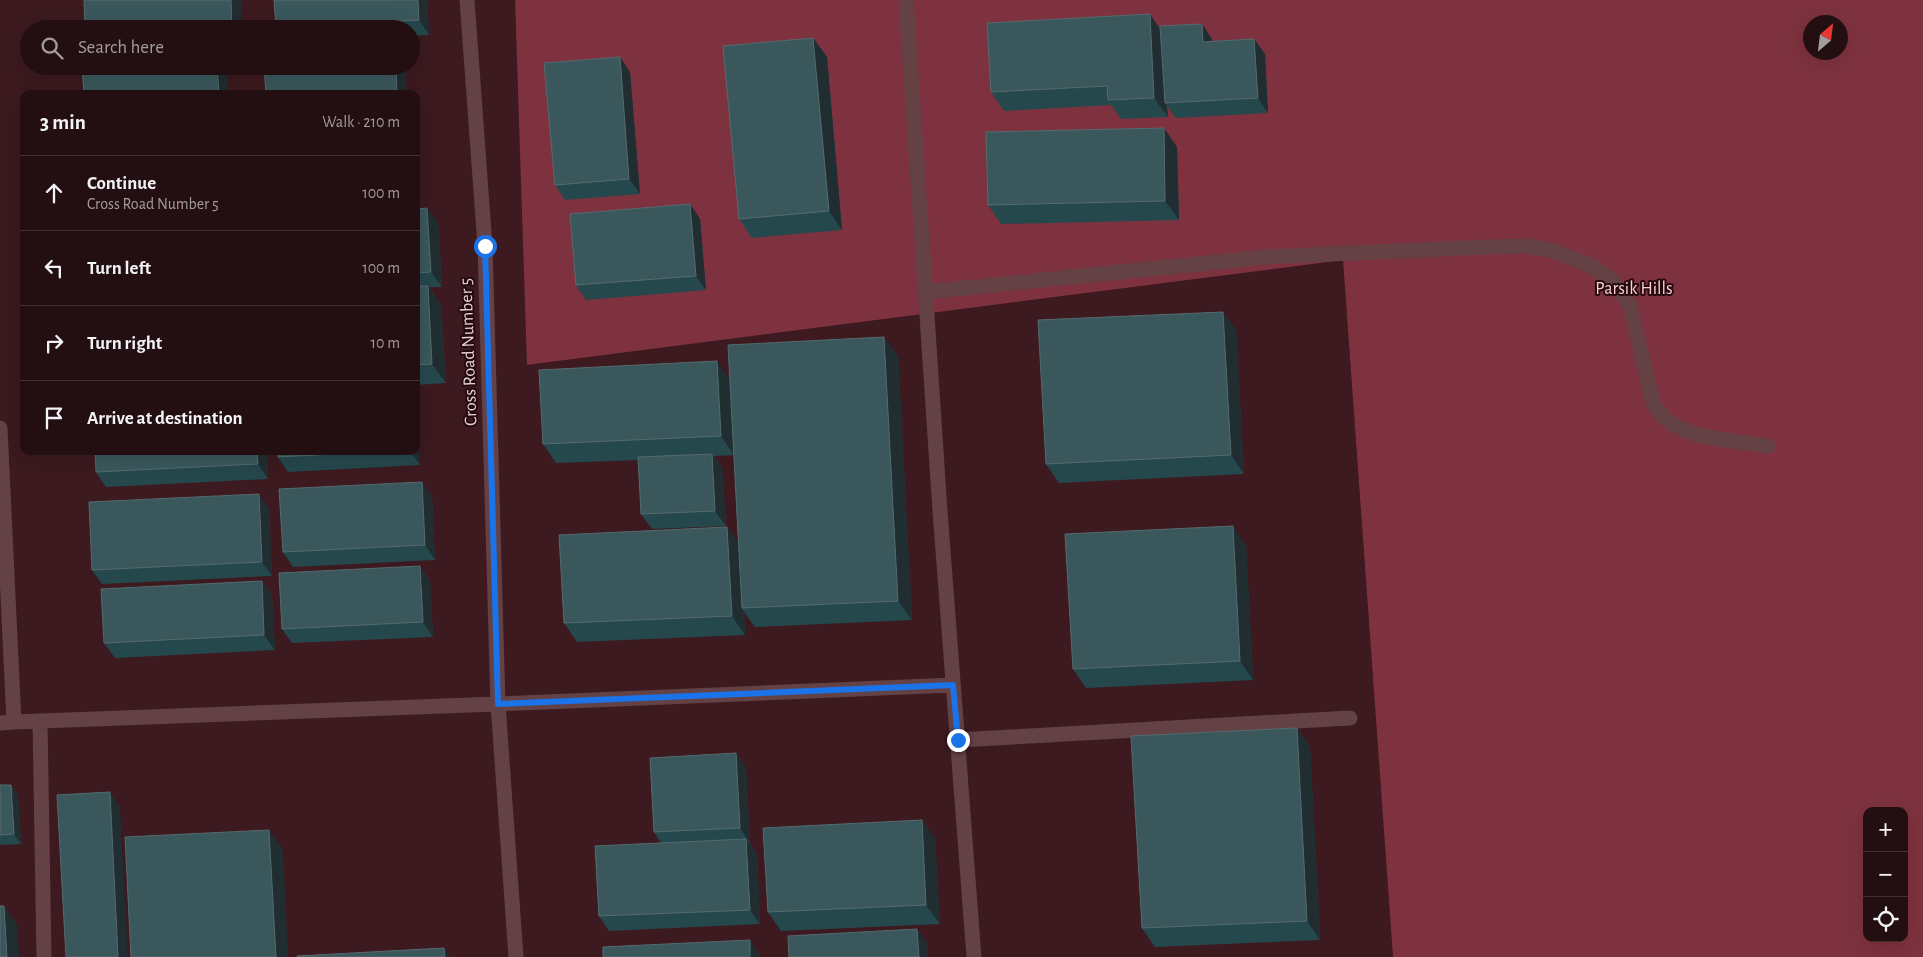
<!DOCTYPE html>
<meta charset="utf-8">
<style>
:root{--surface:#230e11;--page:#2b171a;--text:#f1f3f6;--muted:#a39c9f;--line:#402e31}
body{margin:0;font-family:"Alegreya Sans",sans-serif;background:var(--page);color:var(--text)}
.controls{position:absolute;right:15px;bottom:15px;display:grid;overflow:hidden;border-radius:10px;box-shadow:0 5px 20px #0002}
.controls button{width:45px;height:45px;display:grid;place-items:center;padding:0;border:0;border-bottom:1px solid var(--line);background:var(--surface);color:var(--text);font:25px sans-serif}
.compass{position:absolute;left:1803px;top:15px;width:45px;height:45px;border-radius:50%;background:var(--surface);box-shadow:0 5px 20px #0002;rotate:28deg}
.stop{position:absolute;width:15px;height:15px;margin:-11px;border:4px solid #1a73e8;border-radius:50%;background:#fff}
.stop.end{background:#1a73e8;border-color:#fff;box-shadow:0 1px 5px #0008}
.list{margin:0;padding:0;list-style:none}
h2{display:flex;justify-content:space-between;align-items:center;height:65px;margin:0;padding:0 20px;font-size:21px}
h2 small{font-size:16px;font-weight:400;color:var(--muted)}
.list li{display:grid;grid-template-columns:32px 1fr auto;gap:15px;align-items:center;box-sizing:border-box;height:75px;padding:0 20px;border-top:1px solid var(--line)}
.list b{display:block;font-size:19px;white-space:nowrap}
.list p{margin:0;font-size:16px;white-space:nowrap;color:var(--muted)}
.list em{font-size:16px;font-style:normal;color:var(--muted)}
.icon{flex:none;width:28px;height:28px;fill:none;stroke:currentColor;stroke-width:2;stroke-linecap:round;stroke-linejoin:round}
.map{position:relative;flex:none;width:1923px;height:957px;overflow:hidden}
.search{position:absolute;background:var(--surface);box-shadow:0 5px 20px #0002;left:20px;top:20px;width:400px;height:55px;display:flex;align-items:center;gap:12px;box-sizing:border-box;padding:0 18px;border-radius:28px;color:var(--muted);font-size:19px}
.panel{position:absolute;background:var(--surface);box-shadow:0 5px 20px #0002;left:20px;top:90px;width:400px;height:365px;border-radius:10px}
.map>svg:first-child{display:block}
.built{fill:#3c1a1f;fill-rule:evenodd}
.forest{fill:#7e323f;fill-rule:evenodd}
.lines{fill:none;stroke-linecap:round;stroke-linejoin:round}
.minor{stroke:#634145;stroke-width:15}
.wall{fill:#25484d}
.shaded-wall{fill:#202d31}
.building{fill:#3a585c;stroke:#556b6f}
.route{stroke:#1a73e8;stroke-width:6}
.labels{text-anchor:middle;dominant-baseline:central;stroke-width:4;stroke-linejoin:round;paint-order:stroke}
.park-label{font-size:18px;fill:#fccdd1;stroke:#240a0e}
.street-label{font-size:18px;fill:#e8d4d5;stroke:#240a0e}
</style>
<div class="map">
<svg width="1923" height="957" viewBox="0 0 1923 957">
<rect width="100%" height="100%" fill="#2f1317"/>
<path class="built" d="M 0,0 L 515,0 L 528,365 L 1343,260 L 1393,957 L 0,957 ZM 29,29 L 411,29 L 411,66 L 29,66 ZM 24,94 L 416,94 L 416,451 L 24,451 Z"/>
<path class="forest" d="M 515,0 L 1923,0 L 1923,957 L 1393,957 L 1343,260 L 527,365 ZM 1810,22 L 1840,22 L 1840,52 L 1810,52 ZM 1867,811 L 1904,811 L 1904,938 L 1867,938 Z"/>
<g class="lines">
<path class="minor" d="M 467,0 L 485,246 L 498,704 L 516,957
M 906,0 L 940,511 L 974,957
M 926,292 L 1265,257 L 1486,247 L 1526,246 L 1550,250 L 1590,265 L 1613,281 L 1630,305 L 1653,403 C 1659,411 1664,420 1674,425 C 1699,440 1739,441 1768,446
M 0,428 L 14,722 L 0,723
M 40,721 L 44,957
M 14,722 L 498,704 L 953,685
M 958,740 L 1350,718"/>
</g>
<path class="wall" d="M 427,0 L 429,35 L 411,36 L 411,29 L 277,29 L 276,27 Z
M 1161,30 L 1212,39 L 1212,41 L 1254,39 L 1265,54 L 1268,113 L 1176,118 L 1167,106 L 1168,117 L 1121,119 L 1111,105 L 1004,111 L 991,92 Z
M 813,38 L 827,57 L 842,230 L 752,238 L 739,219 Z
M 620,57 L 630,72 L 640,194 L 565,200 L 555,185 Z
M 1177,147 L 1179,220 L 1001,224 L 988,205 Z
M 690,204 L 700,219 L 706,290 L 586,300 L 576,285 Z
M 416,209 L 438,223 L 442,287 L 429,287 L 441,305 L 446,383 L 416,385 Z
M 1223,312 L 1236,330 L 1244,474 L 1059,483 L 1046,464 Z
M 898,356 L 912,620 L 755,627 L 744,612 L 745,635 L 577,642 L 564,623 L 727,527 L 738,543 L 734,455 L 714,456 L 722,468 L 726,526 L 652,529 L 641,514 L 638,460 L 556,463 L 543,444 L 729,378 Z
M 267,451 L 268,479 L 106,487 L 96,472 Z
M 278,451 L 416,451 L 420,465 L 288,472 L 278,457 Z
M 422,482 L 432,497 L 435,560 L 293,567 L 283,552 Z
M 269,509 L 272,576 L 102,584 L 92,570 Z
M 1246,545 L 1253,680 L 1086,688 L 1073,669 Z
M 420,566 L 430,581 L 433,637 L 292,643 L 282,629 Z
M 262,581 L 272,596 L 275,650 L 115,658 L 104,643 Z
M 1297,728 L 1310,747 L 1320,940 L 1155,947 L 1142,928 Z
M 736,753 L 746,768 L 750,843 L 749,843 L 757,854 L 760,924 L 609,931 L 599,916 L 661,843 L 654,832 Z
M 0,785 L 11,785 L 18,795 L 21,844 L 0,845 Z
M 922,820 L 935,839 L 940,924 L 781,931 L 768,912 Z"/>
<path class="shaded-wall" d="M 231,0 L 241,0 L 242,29 L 232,29 Z
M 418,0 L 427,0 L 429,35 L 419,20 Z
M 1150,14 L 1163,33 L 1165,103 L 1167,106 L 1168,117 L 1154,98 Z
M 1202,24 L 1212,39 L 1213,57 L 1203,42 Z
M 813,38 L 827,57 L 842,230 L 829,211 Z
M 1254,39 L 1265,54 L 1268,113 L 1258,98 Z
M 620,57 L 630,72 L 640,194 L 629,179 Z
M 217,66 L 225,66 L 227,69 L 228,94 L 219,94 Z
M 396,66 L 405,66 L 407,94 L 397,94 Z
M 1164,128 L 1177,147 L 1179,220 L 1165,201 Z
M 690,204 L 700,219 L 706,290 L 696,276 Z
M 427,208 L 438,223 L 442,287 L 431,272 Z
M 428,286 L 441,305 L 446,383 L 432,364 Z
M 1223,312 L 1236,330 L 1244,474 L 1231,455 Z
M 884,337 L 898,356 L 912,620 L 898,601 Z
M 717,361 L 730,380 L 734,455 L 721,436 Z
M 416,403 L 416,404 L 420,465 L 410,451 L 416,451 Z
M 257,451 L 267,451 L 268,479 L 258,464 Z
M 712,454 L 722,468 L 726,526 L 715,511 Z
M 422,482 L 432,497 L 435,560 L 425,545 Z
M 259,494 L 269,509 L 272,576 L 262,562 Z
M 1233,526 L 1246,545 L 1253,680 L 1240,661 Z
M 727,527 L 741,546 L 742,608 L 744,612 L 745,635 L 732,616 Z
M 420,566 L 430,581 L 433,637 L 423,622 Z
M 262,581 L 272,596 L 275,650 L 264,635 Z
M 1297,728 L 1310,747 L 1320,940 L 1307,921 Z
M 736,753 L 746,768 L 750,843 L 740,828 Z
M 11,785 L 18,795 L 21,844 L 14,834 Z
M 110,792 L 120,807 L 128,957 L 118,957 Z
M 922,820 L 935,839 L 940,924 L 926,905 Z
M 269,830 L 283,849 L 288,957 L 276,957 Z
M 746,839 L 757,854 L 760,924 L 750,910 Z
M 4,906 L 17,924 L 19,957 L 7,957 Z
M 917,929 L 928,944 L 928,957 L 919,957 Z
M 750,940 L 760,955 L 760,957 L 750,957 Z
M 444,948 L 450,957 L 445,957 Z"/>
<path class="building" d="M 84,0 L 231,0 L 232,29 L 85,29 Z
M 274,0 L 418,0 L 419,20 L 276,27 Z
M 1150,14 L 1154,98 L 1108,100 L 1107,86 L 991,92 L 987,23 Z
M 1202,24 L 1203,42 L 1254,39 L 1258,98 L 1165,103 L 1160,26 Z
M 813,38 L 829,211 L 739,219 L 723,46 Z
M 620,57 L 629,179 L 555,185 L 544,63 Z
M 82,66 L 217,66 L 219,94 L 84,94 Z
M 264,66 L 396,66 L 397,94 L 266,94 Z
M 1164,128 L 1165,201 L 988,205 L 986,132 Z
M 690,204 L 696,276 L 576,285 L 570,214 Z
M 427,208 L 431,272 L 416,273 L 416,209 Z
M 416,286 L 428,286 L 432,364 L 416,365 Z
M 1223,312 L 1231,455 L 1046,464 L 1038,320 Z
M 884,337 L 898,601 L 742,608 L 728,345 Z
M 717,361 L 721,436 L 543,444 L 539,370 Z
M 95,451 L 257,451 L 258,464 L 96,472 Z
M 278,451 L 391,451 L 278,457 Z
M 712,454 L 715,511 L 641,514 L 638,457 Z
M 422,482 L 425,545 L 283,552 L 279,489 Z
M 259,494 L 262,562 L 92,570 L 89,502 Z
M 1233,526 L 1240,661 L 1073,669 L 1065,534 Z
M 727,527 L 732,616 L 564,623 L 559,535 Z
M 420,566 L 423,622 L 282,629 L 279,573 Z
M 262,581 L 264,635 L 104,643 L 101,589 Z
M 1297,728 L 1307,921 L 1142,928 L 1131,736 Z
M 736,753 L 740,828 L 654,832 L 650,758 Z
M 0,785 L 11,785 L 14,834 L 0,835 Z
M 110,792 L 118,957 L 66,957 L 57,795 Z
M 922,820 L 926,905 L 768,912 L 763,828 Z
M 269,830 L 276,957 L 131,957 L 125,837 Z
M 746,839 L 750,910 L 599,916 L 595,846 Z
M 0,906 L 4,906 L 7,957 L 0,957 Z
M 917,929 L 919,957 L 789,957 L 788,936 Z
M 750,940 L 750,957 L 603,957 L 603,947 Z
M 444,948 L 445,957 L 297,957 L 297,956 Z"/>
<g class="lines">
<path class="route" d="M 485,246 L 498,704 L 953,685 L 958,740"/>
</g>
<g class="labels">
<g class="park-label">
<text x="1634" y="289">Parsik Hills</text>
</g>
<g class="street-label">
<text transform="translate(469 352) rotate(-92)">Cross Road Number 5</text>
</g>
</g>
</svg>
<div class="controls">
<button>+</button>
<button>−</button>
<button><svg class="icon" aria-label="locate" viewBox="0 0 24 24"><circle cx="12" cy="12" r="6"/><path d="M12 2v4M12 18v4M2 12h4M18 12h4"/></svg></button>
</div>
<svg class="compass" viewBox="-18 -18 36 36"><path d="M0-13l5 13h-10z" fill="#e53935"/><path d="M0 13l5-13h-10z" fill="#a39c9f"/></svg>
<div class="stop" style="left:485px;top:246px"></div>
<div class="stop end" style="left:958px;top:740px"></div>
<div class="search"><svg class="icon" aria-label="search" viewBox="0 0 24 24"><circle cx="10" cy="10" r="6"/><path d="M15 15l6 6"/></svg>Search here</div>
<section class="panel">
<h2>3 min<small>Walk · 210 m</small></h2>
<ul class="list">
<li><svg class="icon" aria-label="ahead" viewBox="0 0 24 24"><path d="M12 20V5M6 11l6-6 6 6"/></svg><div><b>Continue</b><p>Cross Road Number 5</p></div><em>100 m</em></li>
<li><svg class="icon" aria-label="left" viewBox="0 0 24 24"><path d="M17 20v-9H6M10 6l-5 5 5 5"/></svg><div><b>Turn left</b></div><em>100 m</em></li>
<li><svg class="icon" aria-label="right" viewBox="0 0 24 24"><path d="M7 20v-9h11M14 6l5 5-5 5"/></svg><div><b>Turn right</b></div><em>10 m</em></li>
<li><svg class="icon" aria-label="arrive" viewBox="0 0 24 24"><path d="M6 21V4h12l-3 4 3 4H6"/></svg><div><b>Arrive at destination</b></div></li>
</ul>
</section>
</div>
